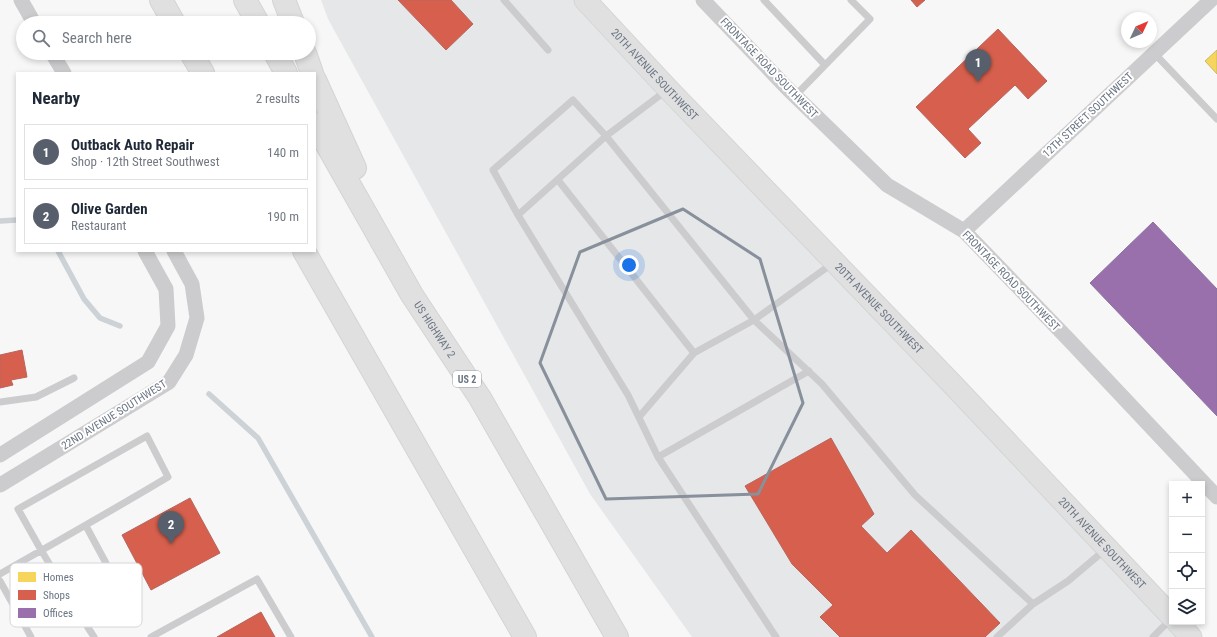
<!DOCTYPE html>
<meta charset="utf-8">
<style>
:root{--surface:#fff;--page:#f2f2f3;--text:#1f2937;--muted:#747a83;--line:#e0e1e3;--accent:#575f6c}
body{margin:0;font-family:"Roboto Condensed",sans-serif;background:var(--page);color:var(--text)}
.controls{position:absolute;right:12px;bottom:12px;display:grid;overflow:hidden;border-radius:0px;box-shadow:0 2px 6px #0003}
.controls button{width:36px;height:36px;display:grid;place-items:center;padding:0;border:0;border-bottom:1px solid var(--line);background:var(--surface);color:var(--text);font:20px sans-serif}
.compass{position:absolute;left:1121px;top:12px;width:36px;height:36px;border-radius:50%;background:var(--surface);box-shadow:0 2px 6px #0003;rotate:46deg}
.you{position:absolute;left:629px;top:265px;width:14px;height:14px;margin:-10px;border:3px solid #fff;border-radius:50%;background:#1a73e8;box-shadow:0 0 0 6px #1a73e833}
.badge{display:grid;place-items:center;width:26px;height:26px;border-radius:50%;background:var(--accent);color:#fff;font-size:13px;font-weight:700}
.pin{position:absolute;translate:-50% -33px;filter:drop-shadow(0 1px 2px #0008)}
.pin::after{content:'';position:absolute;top:21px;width:14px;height:12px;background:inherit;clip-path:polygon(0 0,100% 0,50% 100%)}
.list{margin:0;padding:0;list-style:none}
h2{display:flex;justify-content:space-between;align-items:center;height:52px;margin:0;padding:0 16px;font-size:17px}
h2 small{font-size:13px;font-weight:400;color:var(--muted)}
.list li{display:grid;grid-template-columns:26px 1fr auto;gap:12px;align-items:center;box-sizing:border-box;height:56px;margin:0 8px 8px;padding:0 8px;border:1px solid var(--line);border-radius:0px}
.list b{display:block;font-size:15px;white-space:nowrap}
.list p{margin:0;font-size:13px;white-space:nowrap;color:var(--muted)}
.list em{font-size:13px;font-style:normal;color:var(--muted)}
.icon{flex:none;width:22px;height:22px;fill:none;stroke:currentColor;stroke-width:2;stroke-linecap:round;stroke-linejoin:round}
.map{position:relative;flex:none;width:1217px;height:637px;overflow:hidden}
.search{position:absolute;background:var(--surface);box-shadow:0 2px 6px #0003;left:16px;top:16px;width:300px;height:44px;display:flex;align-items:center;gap:10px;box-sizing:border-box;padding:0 14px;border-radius:22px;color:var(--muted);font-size:15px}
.panel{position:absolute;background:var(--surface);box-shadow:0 2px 6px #0003;left:16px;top:72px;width:300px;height:180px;border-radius:0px}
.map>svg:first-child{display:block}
.built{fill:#e6e7e8}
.homes{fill:#f6d55c;stroke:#ccb868}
.shops{fill:#d6604d;stroke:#b6665e}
.offices{fill:#9970ab;stroke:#8b729f}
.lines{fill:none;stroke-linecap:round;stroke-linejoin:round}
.stream{stroke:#ccd2d6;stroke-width:5.5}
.secondary-casing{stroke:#d4d5d5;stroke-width:23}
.highway-casing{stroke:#d3d4d4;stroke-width:24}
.lane{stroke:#ccccce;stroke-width:7}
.street{stroke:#ccccce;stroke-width:15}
.secondary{stroke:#e0e0e1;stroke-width:21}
.highway{stroke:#e0e0e1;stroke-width:22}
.marked{fill:none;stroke:#88909c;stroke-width:3;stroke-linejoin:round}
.labels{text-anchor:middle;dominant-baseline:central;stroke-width:4;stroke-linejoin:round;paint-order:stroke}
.shield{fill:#fff;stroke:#979ea9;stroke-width:1}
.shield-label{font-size:10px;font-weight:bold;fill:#6b7584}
.street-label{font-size:11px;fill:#6b7584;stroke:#fff}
.key{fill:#fff;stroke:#d3d6da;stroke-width:1}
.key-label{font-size:11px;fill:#6b7584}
</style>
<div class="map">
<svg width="1217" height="637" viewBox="0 0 1217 637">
<rect width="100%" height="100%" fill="#f7f7f7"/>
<path class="built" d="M 321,0 L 579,0 L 1186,637 L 692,637 L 590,494 L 328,19 Z"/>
<path class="homes" d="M 1217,50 L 1217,74 L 1205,61 Z"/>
<path class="shops" d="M 398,0 L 451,0 L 473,24 L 446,50 Z
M 911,0 L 925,0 L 917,7 Z
M 998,29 L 1047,81 L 1028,99 L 1015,85 L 968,129 L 981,143 L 965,158 L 916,107 Z
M 22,350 L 27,377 L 11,380 L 13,385 L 0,388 L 0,355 Z
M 831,438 L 874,514 L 861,526 L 887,553 L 911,530 L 1000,623 L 985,637 L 840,637 L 820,617 L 833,605 L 792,564 L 745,486 Z
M 190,498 L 220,553 L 151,590 L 122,535 Z
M 261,612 L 275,637 L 217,637 Z"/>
<path class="offices" d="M 1153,222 L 1217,289 L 1217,416 L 1090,283 Z"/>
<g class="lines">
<path class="stream" d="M 0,221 L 17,220
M 58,251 L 84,299 L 100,318 L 120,326
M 209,394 L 258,438 L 372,637"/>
<g class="secondary-casing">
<g id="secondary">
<path id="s1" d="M 585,0 L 668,89 L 955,387 L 1172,617"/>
<path d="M 1177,622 L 1191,637"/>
</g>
</g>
<g class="highway-casing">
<g id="highway">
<path d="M 161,0 L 174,23"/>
<path d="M 245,0 L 258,23"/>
<path d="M 284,0 L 293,23"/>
<path d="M 191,53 L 203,73"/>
<path d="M 275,53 L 286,73"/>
<path d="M 305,53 L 312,73"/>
<path d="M 315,80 L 355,168"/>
<path id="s2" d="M 315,124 L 412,295 L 480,398 L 617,637"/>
<path d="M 304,251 L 525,637"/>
</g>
</g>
<path class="lane" d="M 504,0 L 548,50
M 764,0 L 825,65
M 1154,53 L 1217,119
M 667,90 L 606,136 L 754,320 L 822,384 L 915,495 L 1033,604 L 1068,581 L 1106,549
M 795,96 L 870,19 L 851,0
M 558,180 L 694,353 L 639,417
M 518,215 L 493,170 L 573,100 L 606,136 L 518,215 L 628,395 L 658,457 L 776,637
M 694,353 L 754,320 L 833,263
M 0,402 L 36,397 L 74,378
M 658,457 L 809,371
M 0,574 C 56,542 113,510 168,477 L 147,436 L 18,509 L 41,550 L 87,626 L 114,612 L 121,602 L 121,591 L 86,526
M 0,581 L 31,637
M 87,626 L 94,637
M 151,637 L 257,579 L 291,637
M 997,637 L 1033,604
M 1153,637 L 1172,618"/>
<path class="street" d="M 21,0 L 34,23
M 703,0 L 787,88 L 887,185 L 964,231 L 1070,341 L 1217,497
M 52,53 L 64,73
M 964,231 L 1211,0
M 0,455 L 148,362 L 168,326 L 166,289 L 145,251
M 0,485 L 169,382 L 186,355 L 197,318 L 192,284 L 174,251"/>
<use href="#secondary" class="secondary"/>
<use href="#highway" class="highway"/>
</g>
<path class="marked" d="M 683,209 L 760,259 L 803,403 L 758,494 L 606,499 L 540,363 L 580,252 Z"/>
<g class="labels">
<rect class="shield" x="453" y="371" width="28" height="16" rx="3"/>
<g class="shield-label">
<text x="467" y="379">US 2</text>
</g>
<g class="street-label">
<text transform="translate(769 68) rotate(46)">FRONTAGE ROAD SOUTHWEST</text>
<text stroke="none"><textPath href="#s1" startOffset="102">20TH AVENUE SOUTHWEST</textPath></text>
<text transform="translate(1088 115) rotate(-43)">12TH STREET SOUTHWEST</text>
<text transform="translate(1011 281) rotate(46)">FRONTAGE ROAD SOUTHWEST</text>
<text stroke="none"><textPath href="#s1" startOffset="426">20TH AVENUE SOUTHWEST</textPath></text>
<text stroke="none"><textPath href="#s2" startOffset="238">US HIGHWAY 2</textPath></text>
<text transform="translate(114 415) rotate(-32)">22ND AVENUE SOUTHWEST</text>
<text stroke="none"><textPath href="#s1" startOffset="750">20TH AVENUE SOUTHWEST</textPath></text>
</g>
</g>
<rect x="10" y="563" width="132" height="64" rx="6" class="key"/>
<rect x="18" y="572" width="18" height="10" fill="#f6d55c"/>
<rect x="18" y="590" width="18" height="10" fill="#d6604d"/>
<rect x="18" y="608" width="18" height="10" fill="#9970ab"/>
<g class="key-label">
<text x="43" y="581">Homes</text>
<text x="43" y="599">Shops</text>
<text x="43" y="617">Offices</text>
</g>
</svg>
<div class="controls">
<button>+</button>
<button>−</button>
<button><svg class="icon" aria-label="locate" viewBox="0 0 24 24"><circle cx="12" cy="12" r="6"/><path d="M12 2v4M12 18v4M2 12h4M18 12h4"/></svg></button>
<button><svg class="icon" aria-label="layers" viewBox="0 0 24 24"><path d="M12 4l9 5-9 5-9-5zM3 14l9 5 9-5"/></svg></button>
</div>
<svg class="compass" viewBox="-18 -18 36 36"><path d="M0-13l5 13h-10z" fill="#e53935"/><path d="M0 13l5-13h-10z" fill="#747a83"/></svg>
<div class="you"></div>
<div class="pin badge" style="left:978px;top:82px">1</div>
<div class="pin badge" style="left:171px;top:544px">2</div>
<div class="search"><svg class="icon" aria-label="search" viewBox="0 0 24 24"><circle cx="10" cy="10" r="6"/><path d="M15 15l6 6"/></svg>Search here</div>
<section class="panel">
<h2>Nearby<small>2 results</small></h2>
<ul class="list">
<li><span class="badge">1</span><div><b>Outback Auto Repair</b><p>Shop · 12th Street Southwest</p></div><em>140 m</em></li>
<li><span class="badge">2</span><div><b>Olive Garden</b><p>Restaurant</p></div><em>190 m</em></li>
</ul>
</section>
</div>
